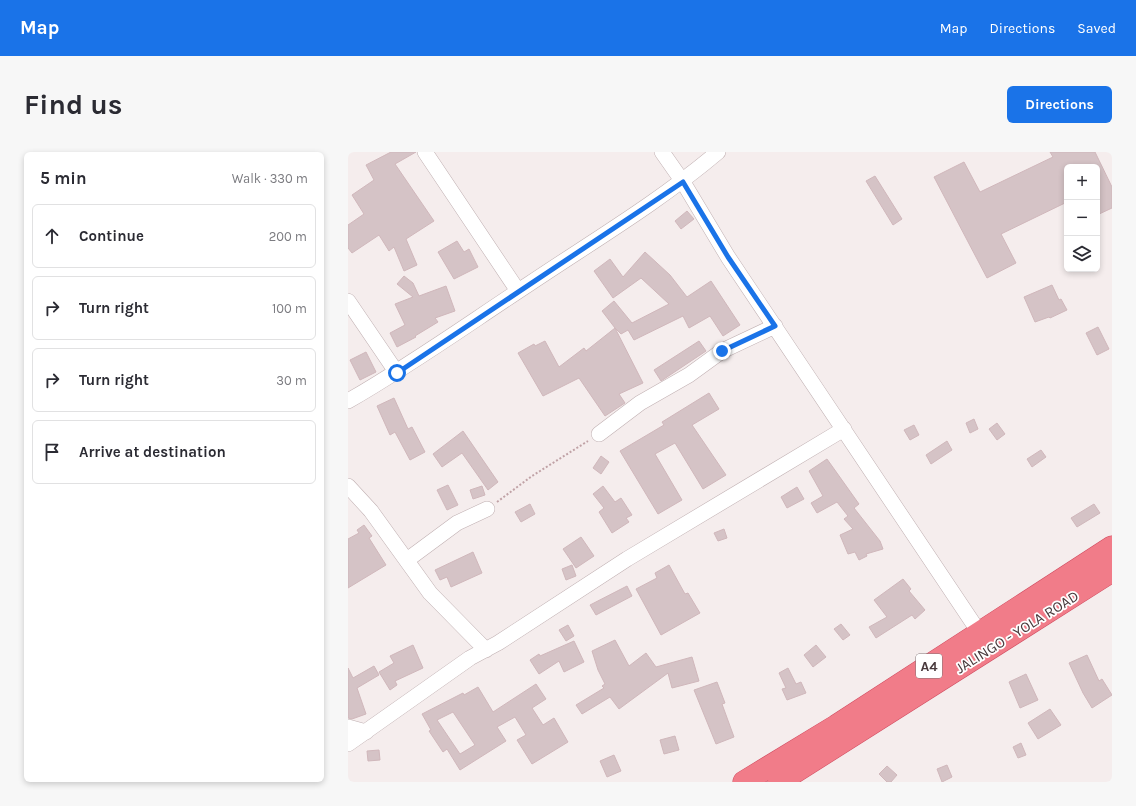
<!DOCTYPE html>
<meta charset="utf-8">
<style>
:root{--surface:#fff;--page:#f7f7f7;--text:#2b2b33;--muted:#7c7c81;--line:#e1e1e2;--accent:#1a73e8}
body{margin:0;font-family:Karla,sans-serif;background:var(--page);color:var(--text)}
.controls{position:absolute;right:12px;top:12px;display:grid;overflow:hidden;border-radius:6px;box-shadow:0 2px 6px #0003}
.controls button{width:36px;height:36px;display:grid;place-items:center;padding:0;border:0;border-bottom:1px solid var(--line);background:var(--surface);color:var(--text);font:20px sans-serif}
.stop{position:absolute;width:12px;height:12px;margin:-9px;border:3px solid #1a73e8;border-radius:50%;background:#fff}
.stop.end{background:#1a73e8;border-color:#fff;box-shadow:0 1px 4px #0008}
.list{margin:0;padding:0;list-style:none}
h2{display:flex;justify-content:space-between;align-items:center;height:52px;margin:0;padding:0 16px;font-size:17px}
h2 small{font-size:13px;font-weight:400;color:var(--muted)}
.list li{display:grid;grid-template-columns:26px 1fr auto;gap:12px;align-items:center;box-sizing:border-box;height:64px;margin:0 8px 8px;padding:0 8px;border:1px solid var(--line);border-radius:6px}
.list b{display:block;font-size:15px;white-space:nowrap}
.list em{font-size:13px;font-style:normal;color:var(--muted)}
.icon{flex:none;width:22px;height:22px;fill:none;stroke:currentColor;stroke-width:2;stroke-linecap:round;stroke-linejoin:round}
.map{position:relative;flex:none;width:764px;height:630px;overflow:hidden;border-radius:6px}
header{display:flex;align-items:center;gap:24px;box-sizing:border-box;height:56px;padding:0 20px;background:var(--accent);color:#fff}
header strong{font-size:19px}
nav{display:flex;gap:22px;margin-inline-start:auto;font-size:14px}
.intro{display:flex;align-items:center;justify-content:space-between;box-sizing:border-box;height:96px;padding:0 24px}
h1{margin:0;font-size:28px}
.button{padding:10px 18px;border-radius:6px;background:var(--accent);color:#fff;font-size:14px;font-weight:700}
main{display:flex;gap:24px;padding:0 24px}
aside{flex:1;background:var(--surface);border-radius:6px;box-shadow:0 2px 6px #0003}
.map>svg:first-child{display:block}
.building{fill:#d5c3c6;stroke:#d0b7bb;fill-rule:evenodd}
.lines{fill:none;stroke-linecap:round;stroke-linejoin:round}
.minor-casing{stroke:#c0b0b2;stroke-width:16}
.highway-casing{stroke:#d04c60;stroke-width:23}
.path{stroke:#c0a2a6;stroke-width:2;stroke-dasharray:2 2;stroke-linecap:butt}
.minor{stroke:#fff;stroke-width:15}
.highway{stroke:#f17c89;stroke-width:22}
.route{stroke:#1a73e8;stroke-width:5}
.labels{text-anchor:middle;dominant-baseline:central;stroke-width:3.5;stroke-linejoin:round;paint-order:stroke}
.shield{fill:#fff;stroke:#807577;stroke-width:1}
.shield-label{font-size:14px;font-weight:bold;fill:#493a3d}
.street-label{font-size:15px;fill:#493a3d;stroke:#fff}
</style>
<header>
<strong>Map</strong>
<nav><a>Map</a><a>Directions</a><a>Saved</a></nav>
</header>
<div class="intro"><h1>Find us</h1><a class="button">Directions</a></div>
<main>
<aside>
<h2>5 min<small>Walk · 330 m</small></h2>
<ul class="list">
<li><svg class="icon" aria-label="ahead" viewBox="0 0 24 24"><path d="M12 20V5M6 11l6-6 6 6"/></svg><div><b>Continue</b></div><em>200 m</em></li>
<li><svg class="icon" aria-label="right" viewBox="0 0 24 24"><path d="M7 20v-9h11M14 6l5 5-5 5"/></svg><div><b>Turn right</b></div><em>100 m</em></li>
<li><svg class="icon" aria-label="right" viewBox="0 0 24 24"><path d="M7 20v-9h11M14 6l5 5-5 5"/></svg><div><b>Turn right</b></div><em>30 m</em></li>
<li><svg class="icon" aria-label="arrive" viewBox="0 0 24 24"><path d="M6 21V4h12l-3 4 3 4H6"/></svg><div><b>Arrive at destination</b></div></li>
</ul>
</aside>
<div class="map">
<svg width="764" height="630" viewBox="0 0 764 630">
<rect width="100%" height="100%" fill="#f5eded"/>
<path class="building" d="M 43,0 L 68,0 L 47,12 L 86,69 L 58,87 L 69,113 L 56,119 L 46,95 L 41,99 L 31,83 L 4,101 L 0,96 L 0,73 L 16,62 L 4,43 L 26,28 L 18,13 Z
M 702,0 L 747,0 L 764,35 L 764,56 L 749,63 L 749,15 L 719,15 L 719,50 L 653,82 L 668,111 L 639,126 L 586,25 L 616,10 L 632,40 L 705,5 Z
M 527,24 L 554,67 L 545,73 L 518,29 Z
M 339,59 L 346,67 L 333,77 L 327,69 Z
M 109,89 L 116,100 L 121,97 L 130,115 L 106,127 L 90,100 Z
M 297,100 L 322,123 L 339,145 L 363,129 L 392,173 L 375,184 L 362,164 L 341,176 L 335,164 L 286,188 L 280,178 L 273,182 L 267,176 L 295,231 L 271,242 L 277,251 L 257,264 L 231,226 L 195,244 L 170,201 L 186,192 L 187,194 L 197,189 L 211,215 L 236,196 L 238,199 L 267,176 L 254,159 L 266,149 L 284,171 L 321,152 L 293,126 L 265,146 L 246,119 L 262,107 L 275,125 Z
M 56,124 L 65,131 L 71,144 L 98,134 L 107,159 L 87,166 L 90,170 L 67,184 L 68,185 L 49,195 L 42,181 L 57,173 L 47,152 L 65,145 L 49,132 Z
M 704,133 L 711,148 L 713,147 L 719,158 L 702,166 L 701,165 L 687,170 L 676,145 Z
M 750,175 L 761,197 L 749,203 L 738,181 Z
M 351,189 L 358,199 L 313,229 L 306,218 Z
M 18,200 L 28,220 L 12,228 L 2,208 Z
M 361,241 L 371,257 L 344,273 L 378,323 L 355,337 L 327,291 L 307,302 L 334,348 L 310,362 L 272,299 L 316,273 L 314,270 Z
M 46,246 L 60,277 L 64,275 L 77,300 L 62,308 L 47,280 L 42,283 L 29,254 Z
M 626,267 L 630,277 L 622,281 L 618,271 Z
M 649,271 L 657,282 L 649,288 L 641,277 Z
M 566,273 L 571,283 L 562,288 L 556,278 Z
M 115,279 L 150,330 L 140,338 L 114,301 L 94,315 L 85,302 Z
M 599,289 L 604,298 L 583,312 L 578,303 Z
M 693,298 L 698,305 L 684,315 L 679,307 Z
M 253,304 L 261,310 L 253,322 L 245,316 Z
M 479,307 L 511,352 L 506,356 L 532,389 L 535,397 L 518,402 L 519,404 L 511,408 L 507,400 L 500,402 L 492,383 L 505,377 L 496,367 L 500,364 L 489,350 L 469,361 L 463,351 L 475,344 L 461,319 Z
M 100,333 L 110,353 L 99,358 L 89,338 Z
M 134,334 L 137,343 L 125,347 L 122,338 Z
M 255,334 L 267,350 L 273,346 L 284,363 L 278,366 L 281,370 L 264,381 L 251,360 L 256,356 L 245,342 Z
M 449,335 L 456,347 L 439,356 L 433,345 Z
M 182,352 L 187,362 L 173,370 L 167,360 Z
M 746,352 L 752,361 L 729,375 L 723,366 Z
M 16,373 L 24,384 L 21,386 L 38,413 L 0,436 L 0,387 L 11,381 L 9,378 Z
M 376,377 L 379,386 L 370,389 L 366,381 Z
M 233,385 L 246,404 L 228,416 L 215,397 Z
M 125,400 L 134,421 L 103,435 L 99,425 L 92,428 L 87,418 Z
M 224,413 L 228,424 L 218,428 L 214,417 Z
M 321,413 L 337,442 L 340,441 L 352,461 L 313,483 L 288,437 L 309,426 L 307,421 Z
M 555,427 L 563,437 L 561,439 L 577,458 L 567,467 L 564,463 L 528,486 L 521,475 L 539,465 L 526,448 Z
M 279,434 L 284,444 L 248,463 L 242,453 Z
M 493,472 L 502,483 L 495,488 L 486,477 Z
M 220,473 L 226,484 L 218,489 L 211,478 Z
M 267,488 L 281,514 L 298,501 L 308,515 L 344,505 L 351,529 L 324,536 L 320,521 L 271,557 L 262,545 L 234,562 L 228,553 L 256,536 L 254,534 L 257,532 L 250,518 L 244,499 Z
M 226,489 L 236,510 L 216,520 L 211,509 L 191,522 L 182,508 L 191,502 L 192,504 Z
M 65,493 L 75,516 L 47,529 L 49,533 L 42,538 L 31,520 L 46,511 L 42,504 Z
M 468,493 L 478,505 L 465,515 L 456,503 Z
M 739,503 L 751,529 L 754,527 L 764,543 L 744,556 L 735,541 L 721,511 Z
M 26,514 L 31,523 L 9,536 L 18,562 L 4,567 L 0,566 L 0,516 L 5,526 Z
M 440,516 L 448,532 L 453,530 L 458,541 L 439,548 L 434,537 L 438,536 L 431,521 Z
M 678,522 L 690,548 L 672,556 L 661,530 Z
M 369,530 L 377,551 L 374,552 L 386,585 L 368,592 L 346,538 Z
M 188,532 L 198,547 L 184,556 L 195,573 L 206,566 L 220,590 L 184,612 L 169,588 L 178,583 L 167,565 L 149,575 L 158,589 L 112,618 L 99,597 L 95,600 L 81,579 L 83,578 L 74,562 L 115,541 L 116,543 L 130,535 L 145,560 ZM 105,560 L 127,593 L 112,602 L 89,568 Z
M 702,557 L 713,573 L 690,587 L 680,571 Z
M 327,584 L 331,598 L 316,602 L 312,588 Z
M 673,591 L 678,603 L 670,606 L 665,595 Z
M 31,598 L 32,608 L 20,609 L 19,599 Z
M 266,603 L 273,619 L 259,625 L 252,609 Z
M 599,613 L 604,625 L 594,630 L 589,617 Z
M 539,614 L 549,623 L 543,630 L 539,630 L 531,622 Z"/>
<g class="lines">
<g class="minor-casing">
<path id="minor" d="M 77,0 L 170,139
M 314,0 L 335,30 L 380,105 L 637,489
M 0,149 L 49,221
M 0,249 C 63,213 120,172 181,132 C 245,89 311,50 370,0
M 251,282 L 292,251 L 341,223 L 374,199 L 427,174
M 0,334 L 23,359 L 82,441 L 138,498
M 59,408 L 109,371 L 139,357
M 0,575 L 18,580
M 0,592 L 122,506 L 150,491 L 279,407 L 496,277"/>
</g>
<g class="highway-casing">
<path id="highway" d="M 396,630 L 488,574 L 764,395
M 431,630 L 764,419"/>
</g>
<path class="path" d="M 149,350 L 184,324 L 240,289"/>
<use href="#minor" class="minor"/>
<use href="#highway" class="highway"/>
</g>
<g class="lines">
<path class="route" d="M 49,221 L 335,30 L 380,105 L 427,174 L 374,199"/>
</g>
<g class="labels">
<rect class="shield" x="568" y="502" width="26" height="24" rx="3"/>
<g class="shield-label">
<text x="581" y="514">A4</text>
</g>
<g class="street-label">
<text transform="translate(669 480) rotate(-32)">JALINGO - YOLA ROAD</text>
</g>
</g>
</svg>
<div class="controls">
<button>+</button>
<button>−</button>
<button><svg class="icon" aria-label="layers" viewBox="0 0 24 24"><path d="M12 4l9 5-9 5-9-5zM3 14l9 5 9-5"/></svg></button>
</div>
<div class="stop" style="left:49px;top:221px"></div>
<div class="stop end" style="left:374px;top:199px"></div>
</div>
</main>
